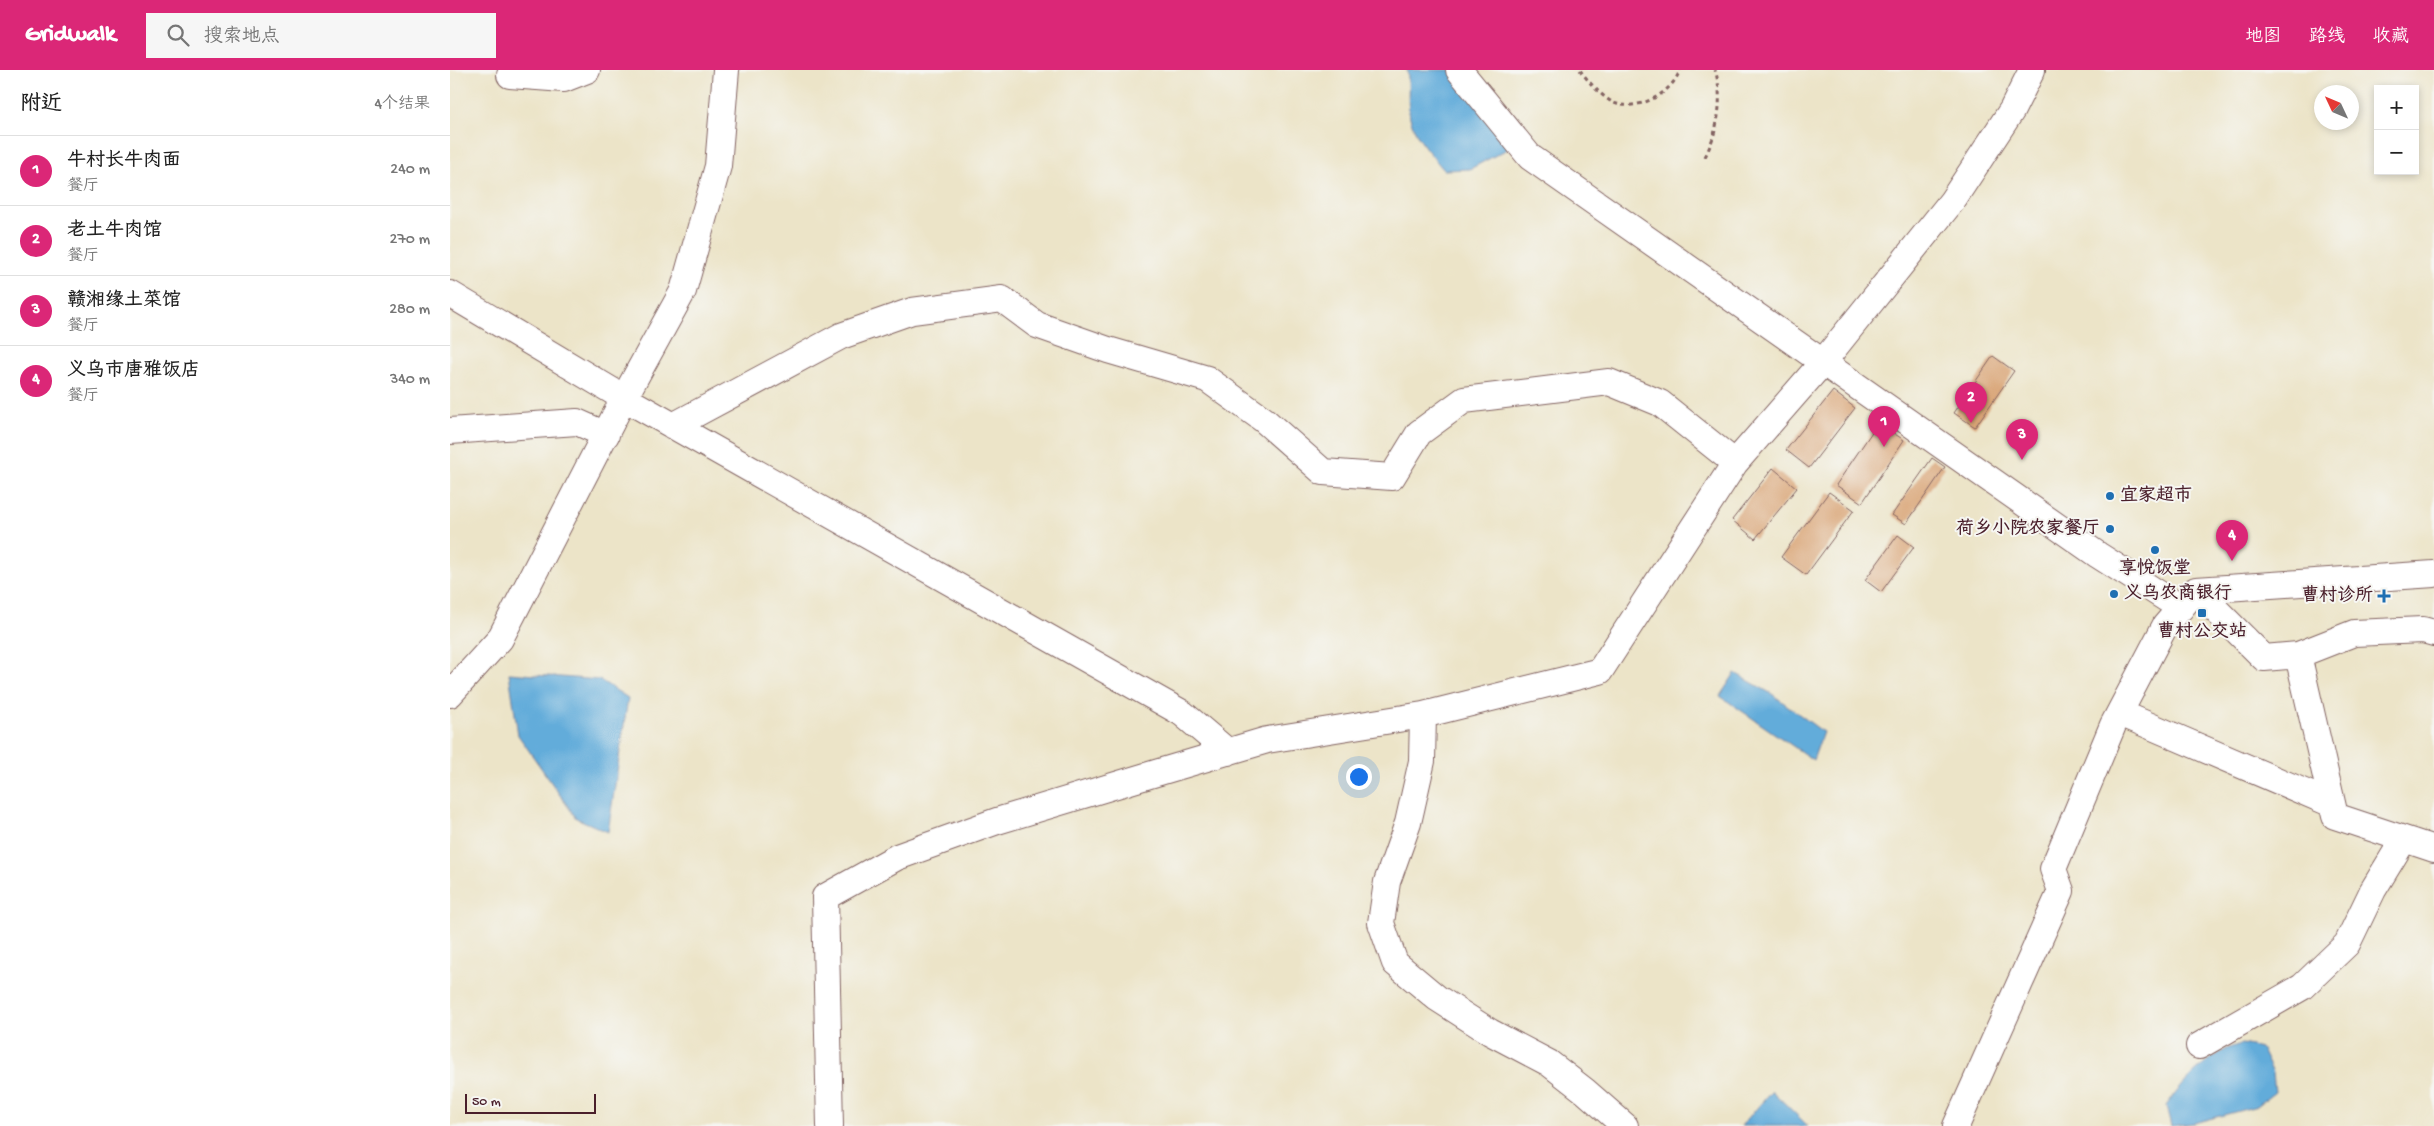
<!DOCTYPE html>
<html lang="zh">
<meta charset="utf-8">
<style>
:root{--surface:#fff;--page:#f6f6f6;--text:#222;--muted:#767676;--line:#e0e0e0;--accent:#db2777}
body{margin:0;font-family:"Gochi Hand","LXGW WenKai TC",sans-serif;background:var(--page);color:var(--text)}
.controls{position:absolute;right:15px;top:15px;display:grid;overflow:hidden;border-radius:0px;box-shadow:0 2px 8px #0003}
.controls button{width:45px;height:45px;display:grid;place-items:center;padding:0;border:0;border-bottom:1px solid var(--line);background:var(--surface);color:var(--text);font:25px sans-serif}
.compass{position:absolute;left:1864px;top:15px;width:45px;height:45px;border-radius:50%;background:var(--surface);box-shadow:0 2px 8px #0003;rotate:314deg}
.scale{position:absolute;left:15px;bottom:12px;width:131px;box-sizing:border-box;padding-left:5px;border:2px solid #4a1f2b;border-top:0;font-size:14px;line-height:18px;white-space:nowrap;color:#4a1f2b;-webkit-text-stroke:4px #f6f6f2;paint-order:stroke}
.you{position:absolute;left:908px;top:706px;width:18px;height:18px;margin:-12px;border:4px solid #fff;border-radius:50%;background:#1a73e8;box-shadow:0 0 0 8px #1a73e833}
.badge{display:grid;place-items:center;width:32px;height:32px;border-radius:50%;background:var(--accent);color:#fff;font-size:16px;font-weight:700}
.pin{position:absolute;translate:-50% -41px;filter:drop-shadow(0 1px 2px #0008)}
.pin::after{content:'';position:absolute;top:26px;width:18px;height:15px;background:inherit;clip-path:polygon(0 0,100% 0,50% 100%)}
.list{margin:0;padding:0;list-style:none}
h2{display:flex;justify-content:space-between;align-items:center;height:65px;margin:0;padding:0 20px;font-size:21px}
h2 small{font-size:16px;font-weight:400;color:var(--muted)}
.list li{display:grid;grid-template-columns:32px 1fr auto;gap:15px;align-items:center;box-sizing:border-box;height:70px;padding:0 20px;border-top:1px solid var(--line)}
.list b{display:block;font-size:19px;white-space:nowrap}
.list p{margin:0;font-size:16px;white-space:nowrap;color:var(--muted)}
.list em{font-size:16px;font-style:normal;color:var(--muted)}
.icon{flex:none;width:28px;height:28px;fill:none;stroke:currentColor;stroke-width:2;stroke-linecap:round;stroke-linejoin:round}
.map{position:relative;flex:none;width:1984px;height:1056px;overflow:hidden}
header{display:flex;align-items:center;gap:30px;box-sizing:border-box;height:70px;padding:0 25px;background:var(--accent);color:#fff}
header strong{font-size:24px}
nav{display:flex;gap:28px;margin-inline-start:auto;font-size:18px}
.search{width:350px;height:45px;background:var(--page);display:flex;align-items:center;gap:12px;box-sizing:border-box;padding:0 18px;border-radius:0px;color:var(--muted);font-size:19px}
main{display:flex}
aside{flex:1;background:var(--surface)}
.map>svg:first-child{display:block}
.water{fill:#62acda;stroke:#566682}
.building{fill:#d9a476}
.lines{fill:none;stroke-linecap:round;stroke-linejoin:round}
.minor-casing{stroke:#836462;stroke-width:28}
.path{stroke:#836462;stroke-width:3;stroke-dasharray:4 4;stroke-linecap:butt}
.minor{stroke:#fff;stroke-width:26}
.poi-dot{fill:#1f6fb2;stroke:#f6f6f2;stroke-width:2}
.labels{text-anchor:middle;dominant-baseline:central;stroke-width:4;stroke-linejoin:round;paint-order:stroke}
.poi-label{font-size:18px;font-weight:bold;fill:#4a1f2b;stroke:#f6f6f2;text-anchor:start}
</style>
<header>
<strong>Gridwalk</strong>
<div class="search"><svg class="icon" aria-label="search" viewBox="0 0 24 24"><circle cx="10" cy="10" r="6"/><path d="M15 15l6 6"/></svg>搜索地点</div>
<nav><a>地图</a><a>路线</a><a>收藏</a></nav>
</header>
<main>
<aside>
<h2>附近<small>4个结果</small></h2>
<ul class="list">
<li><span class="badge">1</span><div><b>牛村长牛肉面</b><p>餐厅</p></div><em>240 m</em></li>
<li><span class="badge">2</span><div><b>老土牛肉馆</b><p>餐厅</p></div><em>270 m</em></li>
<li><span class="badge">3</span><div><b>赣湘缘土菜馆</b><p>餐厅</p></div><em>280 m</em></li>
<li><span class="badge">4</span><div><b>义乌市唐雅饭店</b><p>餐厅</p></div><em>340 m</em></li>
</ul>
</aside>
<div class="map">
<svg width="1984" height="1056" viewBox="0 0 1984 1056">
<rect width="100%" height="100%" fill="#f6f6f2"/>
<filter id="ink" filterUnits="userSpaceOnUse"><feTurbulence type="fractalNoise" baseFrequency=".02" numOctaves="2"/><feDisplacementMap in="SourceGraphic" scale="10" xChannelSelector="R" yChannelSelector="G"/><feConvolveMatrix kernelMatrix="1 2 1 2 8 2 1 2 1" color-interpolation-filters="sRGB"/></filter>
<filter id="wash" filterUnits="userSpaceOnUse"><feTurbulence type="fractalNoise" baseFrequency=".0096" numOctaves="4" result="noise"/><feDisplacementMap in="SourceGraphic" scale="20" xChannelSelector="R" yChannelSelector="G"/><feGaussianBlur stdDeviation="1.12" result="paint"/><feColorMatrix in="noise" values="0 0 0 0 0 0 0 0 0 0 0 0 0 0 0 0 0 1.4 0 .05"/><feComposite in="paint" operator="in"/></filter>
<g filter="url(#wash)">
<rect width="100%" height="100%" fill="#ece4c8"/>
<path class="water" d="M 957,0 L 1001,0 L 1061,77 L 1020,99 L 994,100 C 982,86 967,70 961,51 C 956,37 960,16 957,0 Z
M 59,603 L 150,610 L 178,628 L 158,762 L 126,748 L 68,665 Z
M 1285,603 L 1322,624 L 1373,662 L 1363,690 L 1270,626 Z
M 1792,974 L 1811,978 L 1823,1003 L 1825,1022 L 1807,1036 L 1744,1053 L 1721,1056 L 1716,1036 C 1732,1013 1764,979 1792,974 Z
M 1322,1021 L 1358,1056 L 1291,1056 Z"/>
<g id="blocks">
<path class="building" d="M 1543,286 L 1564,301 L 1525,357 L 1504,343 Z
M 1383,321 L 1405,338 L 1359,398 L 1336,380 Z
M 1428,353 L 1454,370 L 1412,433 L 1386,415 Z
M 1482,388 L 1495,397 L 1456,454 L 1442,445 Z
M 1323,398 L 1347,418 L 1305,469 L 1282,450 Z
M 1379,422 L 1404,440 L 1356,505 L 1331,487 Z
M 1448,465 L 1464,477 L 1431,522 L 1415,510 Z"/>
</g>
</g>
<g filter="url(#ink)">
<use href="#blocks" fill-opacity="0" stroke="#836462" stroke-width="1"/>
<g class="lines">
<g class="minor-casing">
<path id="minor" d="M 1009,0 L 1080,87 L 1648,485 L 1731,538
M 60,5 L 114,9 L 137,0
M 0,224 L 174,328 L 732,643 L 778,682
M 223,356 L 391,266 L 462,241 L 552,229 L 587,255 L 658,280 L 757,309 L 814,350 L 873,402 L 942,407 L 969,363 L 1014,330 L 1159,312 L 1210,333 L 1285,393 L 1150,601 L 973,645
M 0,361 L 127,352 L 156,365
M 1285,393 L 1373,292 L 1502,131 L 1562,40 L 1582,0
M 1746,520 L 1814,588 L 1848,585 L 1885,746 L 1984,779
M 1848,585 L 1904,563 L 1973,560 L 1984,563
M 0,624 L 50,569 L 174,328 L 233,221 L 268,96 L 276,0
M 1670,643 L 1882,734
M 1749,976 L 1852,917 L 1897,874 L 1923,820 L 1954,769
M 380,1056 L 375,827 L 447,787 L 547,751 L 706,703 L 817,670 L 973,645 L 972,691 L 958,753 L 937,812 L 931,853 L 945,893 L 987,928 L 1040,962 L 1099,993 L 1135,1021 L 1175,1056
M 1506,1056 L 1611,821 L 1603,799 L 1663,655 L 1715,556 L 1746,520 L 1984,504"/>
</g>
<path class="path" d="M 1130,0 C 1137,10 1155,31 1167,34 C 1191,40 1222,23 1230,0
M 1255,87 C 1268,61 1274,28 1265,0"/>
<use href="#minor" class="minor"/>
</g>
</g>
<g class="poi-dot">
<circle cx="1660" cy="426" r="5"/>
<circle cx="1660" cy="459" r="5"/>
<circle cx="1705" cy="480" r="5"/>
<circle cx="1664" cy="524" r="5"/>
<path d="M1931.5 518.5h5v5h5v5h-5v5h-5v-5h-5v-5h5z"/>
<rect x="1747" y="538" width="10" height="10" rx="2.5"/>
</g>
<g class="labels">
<g class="poi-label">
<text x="1670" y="426">宜家超市</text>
<text x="1650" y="459" text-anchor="end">荷乡小院农家餐厅</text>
<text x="1705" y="499" text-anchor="middle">享悦饭堂</text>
<text x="1674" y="524">义乌农商银行</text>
<text x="1923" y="526" text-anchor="end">曹村诊所</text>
<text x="1752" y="562" text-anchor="middle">曹村公交站</text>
</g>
</g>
</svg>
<div class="controls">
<button>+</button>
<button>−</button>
</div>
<svg class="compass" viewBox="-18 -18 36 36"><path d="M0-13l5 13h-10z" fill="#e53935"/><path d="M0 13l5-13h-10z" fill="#767676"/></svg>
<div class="scale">50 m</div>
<div class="you"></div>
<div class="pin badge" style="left:1434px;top:377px">1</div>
<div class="pin badge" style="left:1521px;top:353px">2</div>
<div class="pin badge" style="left:1572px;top:390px">3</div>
<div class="pin badge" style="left:1782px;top:491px">4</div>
</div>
</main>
